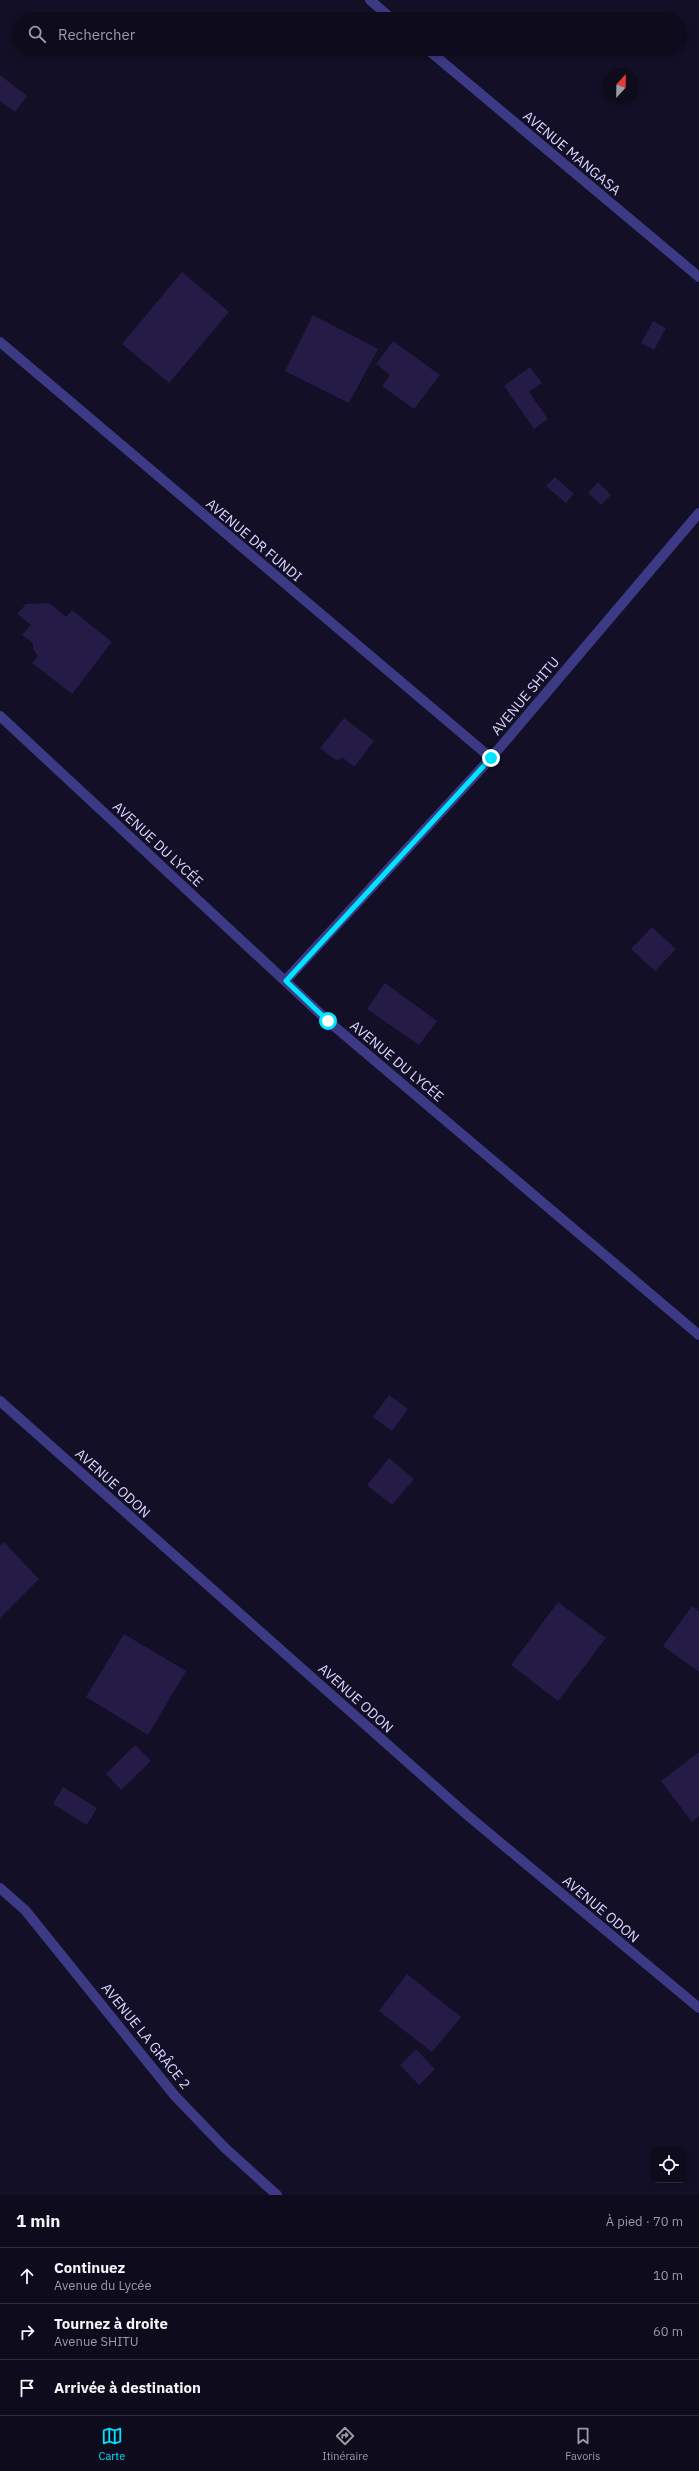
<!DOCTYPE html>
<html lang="fr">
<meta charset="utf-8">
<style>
:root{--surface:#0e0b1c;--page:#171425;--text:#f1f3f6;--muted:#9b9ba3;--line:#2e2b3b;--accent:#00e5ff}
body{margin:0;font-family:"IBM Plex Sans",sans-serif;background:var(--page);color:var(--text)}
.controls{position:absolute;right:12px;bottom:12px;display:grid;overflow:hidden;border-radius:6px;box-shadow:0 2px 6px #0003}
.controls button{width:36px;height:36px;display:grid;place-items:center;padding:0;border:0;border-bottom:1px solid var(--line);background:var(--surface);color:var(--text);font:20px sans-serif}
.compass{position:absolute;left:603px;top:68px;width:36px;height:36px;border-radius:50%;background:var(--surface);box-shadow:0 2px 6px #0003;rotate:22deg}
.stop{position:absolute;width:12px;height:12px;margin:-9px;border:3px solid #00e5ff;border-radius:50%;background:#fff}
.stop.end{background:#00e5ff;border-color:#fff;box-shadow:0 1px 4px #0008}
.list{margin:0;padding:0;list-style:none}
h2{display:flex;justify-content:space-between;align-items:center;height:52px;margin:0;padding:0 16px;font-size:17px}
h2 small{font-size:13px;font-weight:400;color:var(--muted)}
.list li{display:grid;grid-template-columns:26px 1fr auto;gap:12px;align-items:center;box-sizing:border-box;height:56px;padding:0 16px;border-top:1px solid var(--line)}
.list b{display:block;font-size:15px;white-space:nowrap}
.list p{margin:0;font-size:13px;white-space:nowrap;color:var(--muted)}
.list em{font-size:13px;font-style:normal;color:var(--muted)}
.icon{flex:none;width:22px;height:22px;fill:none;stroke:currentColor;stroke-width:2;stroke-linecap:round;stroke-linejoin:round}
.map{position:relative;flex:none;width:699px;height:2195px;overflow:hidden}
.search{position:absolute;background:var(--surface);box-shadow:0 2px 6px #0003;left:12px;right:12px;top:12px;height:44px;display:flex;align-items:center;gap:10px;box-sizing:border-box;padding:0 14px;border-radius:22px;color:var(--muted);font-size:15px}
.sheet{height:220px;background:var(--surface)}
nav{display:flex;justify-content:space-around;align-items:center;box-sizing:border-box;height:56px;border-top:1px solid var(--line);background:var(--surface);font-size:11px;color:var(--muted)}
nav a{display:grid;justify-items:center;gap:2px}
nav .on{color:var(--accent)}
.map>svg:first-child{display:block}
.building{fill:#241b47}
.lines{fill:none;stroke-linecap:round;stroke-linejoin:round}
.minor{stroke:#3d3a85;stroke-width:10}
.route{stroke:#00e5ff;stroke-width:5}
.labels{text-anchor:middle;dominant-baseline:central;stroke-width:4;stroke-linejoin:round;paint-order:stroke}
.street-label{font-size:14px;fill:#d9d4ff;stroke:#130f26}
</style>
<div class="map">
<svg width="699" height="2195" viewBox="0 0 699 2195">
<rect width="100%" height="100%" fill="#130f26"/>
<path class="building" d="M 0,75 L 27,96 L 15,112 L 0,101 Z
M 182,272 L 229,312 L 169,383 L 122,344 Z
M 313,315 L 378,349 L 349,403 L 285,371 Z
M 653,321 L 666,328 L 654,350 L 641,343 Z
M 393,341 L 440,375 L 414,409 L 382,386 L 390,375 L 376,364 Z
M 530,367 L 542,383 L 529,392 L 548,419 L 534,429 L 504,386 Z
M 555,477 L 574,494 L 566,503 L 546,486 Z
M 598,482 L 611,495 L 601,505 L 588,493 Z
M 49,603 L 66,617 L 72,610 L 112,642 L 72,694 L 32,663 L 38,656 L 33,649 L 33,643 L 22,635 L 31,625 L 17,614 L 26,604 Z
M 344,718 L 374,741 L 354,767 L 342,757 L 337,761 L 320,748 Z
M 652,927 L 676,949 L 655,971 L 631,949 Z
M 385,983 L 437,1021 L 419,1045 L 367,1009 Z
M 389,1395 L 408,1409 L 392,1431 L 373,1417 Z
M 389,1458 L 414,1479 L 392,1505 L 367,1485 Z
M 4,1542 L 39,1579 L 0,1618 L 0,1546 Z
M 558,1602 L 606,1638 L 558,1701 L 511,1665 Z
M 692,1606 L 699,1611 L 699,1672 L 663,1646 Z
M 124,1634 L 186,1671 L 148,1735 L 86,1697 Z
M 135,1745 L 151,1761 L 121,1790 L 106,1774 Z
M 699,1752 L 699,1816 L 692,1822 L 661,1781 Z
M 63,1787 L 97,1808 L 87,1825 L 53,1804 Z
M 407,1974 L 461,2017 L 432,2052 L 379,2011 Z
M 416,2049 L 435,2069 L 419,2085 L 400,2065 Z"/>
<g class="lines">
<path class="minor" d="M 370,0 L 392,19
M 427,49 L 699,277
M 0,342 L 491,758
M 0,716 L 328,1021 L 699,1335
M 285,981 L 491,758 L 699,513
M 0,1401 L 466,1814 L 699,2008
M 0,1888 L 25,1910 L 175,2096 L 225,2148 L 277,2195"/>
</g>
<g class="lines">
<path class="route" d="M 328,1021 L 286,981 L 491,758"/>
</g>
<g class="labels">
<g class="street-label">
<text transform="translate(572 153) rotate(40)">AVENUE MANGASA</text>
<text transform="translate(254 540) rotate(40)">AVENUE DR FUNDI</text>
<text transform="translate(525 696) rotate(-50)">AVENUE SHITU</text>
<text transform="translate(158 844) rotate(43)">AVENUE DU LYCÉE</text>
<text transform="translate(397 1061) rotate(40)">AVENUE DU LYCÉE</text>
<text transform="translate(113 1483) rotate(42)">AVENUE ODON</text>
<text transform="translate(356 1698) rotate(42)">AVENUE ODON</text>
<text transform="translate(601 1909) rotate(40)">AVENUE ODON</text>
<text transform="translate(146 2036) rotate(51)">AVENUE LA GRÂCE 2</text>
</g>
</g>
</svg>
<div class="controls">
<button><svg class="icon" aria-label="locate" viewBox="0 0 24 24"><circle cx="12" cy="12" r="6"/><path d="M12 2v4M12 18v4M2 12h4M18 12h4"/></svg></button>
</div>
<svg class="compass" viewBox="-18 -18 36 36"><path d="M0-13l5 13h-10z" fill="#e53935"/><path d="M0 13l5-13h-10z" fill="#9b9ba3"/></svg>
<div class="stop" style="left:328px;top:1021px"></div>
<div class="stop end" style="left:491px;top:758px"></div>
<div class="search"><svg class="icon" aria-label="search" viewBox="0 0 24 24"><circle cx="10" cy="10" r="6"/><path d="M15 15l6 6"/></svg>Rechercher</div>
</div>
<section class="sheet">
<h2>1 min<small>À pied · 70 m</small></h2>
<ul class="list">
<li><svg class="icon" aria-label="ahead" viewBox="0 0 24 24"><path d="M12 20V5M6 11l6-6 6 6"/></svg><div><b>Continuez</b><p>Avenue du Lycée</p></div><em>10 m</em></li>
<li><svg class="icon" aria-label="right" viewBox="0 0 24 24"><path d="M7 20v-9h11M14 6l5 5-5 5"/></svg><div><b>Tournez à droite</b><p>Avenue SHITU</p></div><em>60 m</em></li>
<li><svg class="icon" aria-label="arrive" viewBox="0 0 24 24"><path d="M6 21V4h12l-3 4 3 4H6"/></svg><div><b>Arrivée à destination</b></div></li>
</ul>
</section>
<nav>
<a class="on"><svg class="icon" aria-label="map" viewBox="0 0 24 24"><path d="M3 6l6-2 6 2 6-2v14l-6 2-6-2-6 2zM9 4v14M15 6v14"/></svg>Carte</a>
<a><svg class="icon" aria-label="directions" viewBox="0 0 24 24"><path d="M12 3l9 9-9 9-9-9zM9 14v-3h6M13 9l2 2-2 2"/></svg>Itinéraire</a>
<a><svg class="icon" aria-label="saved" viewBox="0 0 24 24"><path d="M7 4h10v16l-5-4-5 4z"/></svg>Favoris</a>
</nav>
